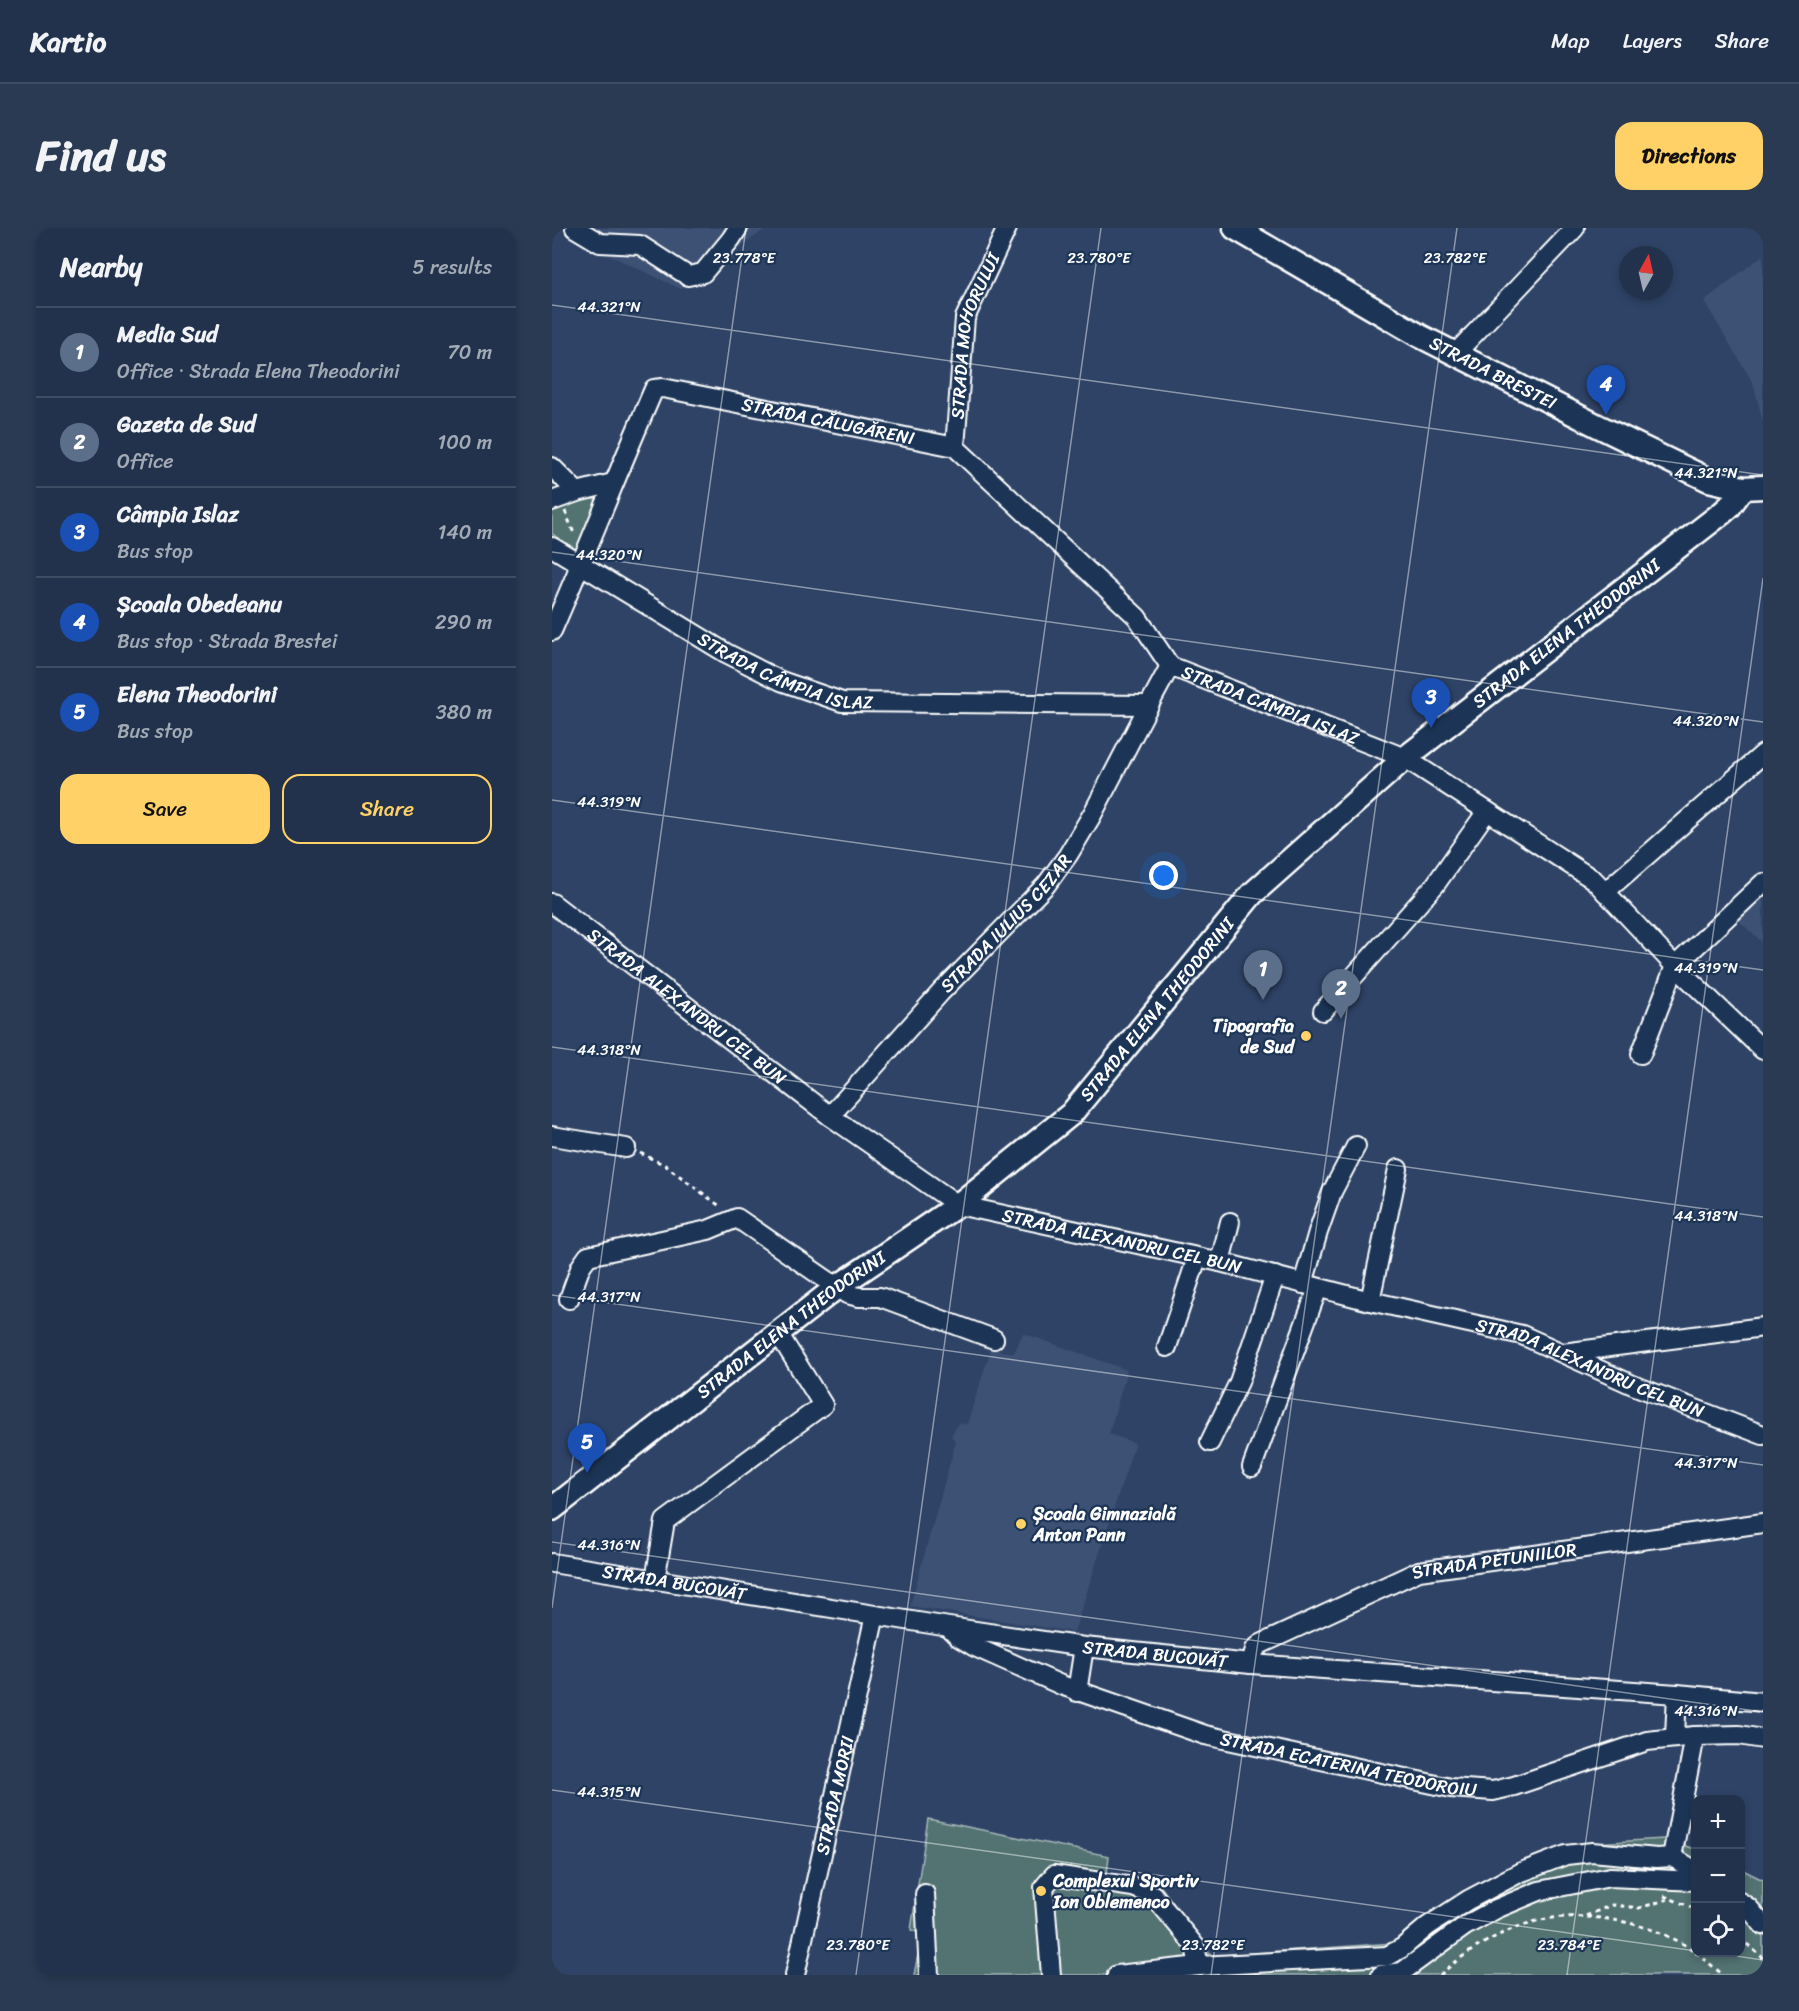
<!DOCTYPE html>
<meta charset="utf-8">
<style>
:root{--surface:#22324c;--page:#2a3a53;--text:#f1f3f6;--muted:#a2aab5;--line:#3f4d64;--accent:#ffd166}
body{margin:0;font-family:Sriracha,sans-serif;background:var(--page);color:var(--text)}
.controls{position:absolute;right:18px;bottom:18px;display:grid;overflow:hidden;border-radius:12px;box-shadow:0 3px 9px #0003}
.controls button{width:54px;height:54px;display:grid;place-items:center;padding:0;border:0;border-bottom:2px solid var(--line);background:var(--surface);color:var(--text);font:30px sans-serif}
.compass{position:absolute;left:1067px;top:18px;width:54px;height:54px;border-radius:50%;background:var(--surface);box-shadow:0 3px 9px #0003;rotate:8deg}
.you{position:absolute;left:612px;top:648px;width:21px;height:21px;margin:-15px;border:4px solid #fff;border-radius:50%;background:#1a73e8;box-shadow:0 0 0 9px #1a73e833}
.badge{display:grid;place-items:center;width:39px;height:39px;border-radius:50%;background:var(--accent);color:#fff;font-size:20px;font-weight:700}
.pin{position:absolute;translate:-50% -50px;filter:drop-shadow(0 2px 3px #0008)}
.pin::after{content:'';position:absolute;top:32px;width:21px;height:18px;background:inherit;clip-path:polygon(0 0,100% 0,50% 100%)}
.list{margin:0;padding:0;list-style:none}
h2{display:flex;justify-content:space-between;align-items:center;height:78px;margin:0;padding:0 24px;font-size:26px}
h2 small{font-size:20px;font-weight:400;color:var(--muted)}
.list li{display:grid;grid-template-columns:39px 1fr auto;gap:18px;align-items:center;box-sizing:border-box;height:90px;padding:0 24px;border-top:2px solid var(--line)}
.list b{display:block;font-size:22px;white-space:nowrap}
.list p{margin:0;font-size:20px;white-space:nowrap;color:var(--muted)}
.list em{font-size:20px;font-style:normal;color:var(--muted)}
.actions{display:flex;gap:12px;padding:18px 24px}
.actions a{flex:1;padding:14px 0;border:2px solid var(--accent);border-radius:18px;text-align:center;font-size:21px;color:var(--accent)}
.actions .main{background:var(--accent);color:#111}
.icon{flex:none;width:33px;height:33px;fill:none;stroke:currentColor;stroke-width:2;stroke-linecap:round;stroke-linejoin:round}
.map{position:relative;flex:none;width:1211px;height:1747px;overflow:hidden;border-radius:18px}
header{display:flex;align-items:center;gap:36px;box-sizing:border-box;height:84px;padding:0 30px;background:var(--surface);border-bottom:2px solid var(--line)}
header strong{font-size:28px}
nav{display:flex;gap:33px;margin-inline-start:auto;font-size:21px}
.intro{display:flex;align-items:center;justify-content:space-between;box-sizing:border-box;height:144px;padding:0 36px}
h1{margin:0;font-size:42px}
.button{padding:15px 27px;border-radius:18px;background:var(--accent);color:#111;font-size:21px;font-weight:700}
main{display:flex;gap:36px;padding:0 36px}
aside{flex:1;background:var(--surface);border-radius:18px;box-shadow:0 3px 9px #0003}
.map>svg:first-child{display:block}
.built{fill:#3d5174}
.green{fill:#527272;stroke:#a8b8b8;stroke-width:1.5}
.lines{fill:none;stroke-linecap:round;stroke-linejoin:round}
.minor-casing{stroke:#fff;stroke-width:22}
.major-casing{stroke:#fff;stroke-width:27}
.path{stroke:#fff;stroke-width:3;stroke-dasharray:4.5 4.5;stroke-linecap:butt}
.minor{stroke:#1d3557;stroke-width:18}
.major{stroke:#1d3557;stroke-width:22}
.ticks{fill:none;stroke:#fff;stroke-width:1.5;stroke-opacity:0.45}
.poi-dot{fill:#ffd166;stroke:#1d3557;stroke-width:2}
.labels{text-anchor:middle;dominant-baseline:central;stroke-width:4.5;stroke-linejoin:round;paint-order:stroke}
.street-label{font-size:18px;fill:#fff;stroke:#1d3557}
.poi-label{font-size:18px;font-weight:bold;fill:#fff;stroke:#1d3557;text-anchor:start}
.ticks-label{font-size:15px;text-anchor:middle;fill:#fff;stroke:#1d3557;stroke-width:4.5;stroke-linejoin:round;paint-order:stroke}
</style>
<header>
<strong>Kartio</strong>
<nav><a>Map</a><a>Layers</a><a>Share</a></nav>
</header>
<div class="intro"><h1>Find us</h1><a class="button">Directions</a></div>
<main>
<aside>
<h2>Nearby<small>5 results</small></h2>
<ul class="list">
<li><span class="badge" style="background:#5c6f8a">1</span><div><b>Media Sud</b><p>Office · Strada Elena Theodorini</p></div><em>70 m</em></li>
<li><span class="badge" style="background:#5c6f8a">2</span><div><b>Gazeta de Sud</b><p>Office</p></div><em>100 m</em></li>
<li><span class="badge" style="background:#1a4fb4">3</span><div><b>Câmpia Islaz</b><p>Bus stop</p></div><em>140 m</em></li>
<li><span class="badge" style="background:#1a4fb4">4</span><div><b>Școala Obedeanu</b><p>Bus stop · Strada Brestei</p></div><em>290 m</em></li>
<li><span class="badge" style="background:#1a4fb4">5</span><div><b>Elena Theodorini</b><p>Bus stop</p></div><em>380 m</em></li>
</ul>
<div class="actions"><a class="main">Save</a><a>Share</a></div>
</aside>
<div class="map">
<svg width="1211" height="1747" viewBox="0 0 1211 1747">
<rect width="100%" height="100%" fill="#2e4366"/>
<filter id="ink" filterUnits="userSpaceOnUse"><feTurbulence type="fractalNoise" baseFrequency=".0167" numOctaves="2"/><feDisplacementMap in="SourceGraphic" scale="12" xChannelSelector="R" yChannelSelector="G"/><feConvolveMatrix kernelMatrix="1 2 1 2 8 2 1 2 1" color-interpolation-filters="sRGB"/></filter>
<g filter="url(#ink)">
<path class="built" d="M 10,0 L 215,0 L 129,61 L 36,17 Z
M 1211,27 L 1211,194 L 1201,155 L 1152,73 Z
M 1211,666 L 1211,715 L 1186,692 Z
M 471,1105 L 575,1142 L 557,1206 L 583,1215 L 522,1404 L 358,1378 L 404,1213 L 399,1208 L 406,1195 L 415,1196 L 439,1121 L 462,1125 Z"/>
<path class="green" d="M 38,270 L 44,272 L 46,278 L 26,323 L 0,306 L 0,281 Z
M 376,1591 L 557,1628 L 555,1646 L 607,1656 L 660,1728 L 842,1715 L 905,1670 L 981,1629 L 1024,1616 L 1112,1611 L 1143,1621 L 1144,1724 L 1188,1724 L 1189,1641 L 1211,1652 L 1211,1747 L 362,1747 L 370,1706 L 359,1702 Z"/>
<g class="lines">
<g class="minor-casing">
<g id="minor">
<path d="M 23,0 L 48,15 L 88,17 L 136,48 L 151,45 L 179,11 L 186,0"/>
<path d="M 903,126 L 1023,0"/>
<path id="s1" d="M 403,219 L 413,90 L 455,0"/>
<path d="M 0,239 L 25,264"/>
<path d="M 0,273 L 25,264 L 61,255"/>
<path id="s2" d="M 0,319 L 174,425 L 229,453 L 290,474 L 597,477 L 618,438 L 853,530 L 1042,652 L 1123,738 L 1211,822"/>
<path id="s3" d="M 0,403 C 35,323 67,241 102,161 L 111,160 L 403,219 L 585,389 L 618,438"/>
<path d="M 1053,664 L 1211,526"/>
<path id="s4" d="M 0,675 L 278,888 L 406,977 L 668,1034 L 818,1073 L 970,1107 L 1081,1157 L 1211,1207"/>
<path d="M 771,783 L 883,657 L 935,583"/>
<path d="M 1089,826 L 1123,738 L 1211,655"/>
<path id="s5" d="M 278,888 L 389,764 L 494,657 L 516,627 L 540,587 L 597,477"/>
<path d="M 0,908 L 74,920"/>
<path d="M 668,1034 L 678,994"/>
<path d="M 751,1056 L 766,1004 L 780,964 L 804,918"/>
<path d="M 17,1071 L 29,1038 L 36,1028 L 156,1002 L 185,990 L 295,1066 L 307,1069 L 328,1069 L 442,1111"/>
<path d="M 818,1073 L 846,941"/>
<path d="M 615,1119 L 645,1030"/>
<path d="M 1011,1125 L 1211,1099"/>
<path d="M 658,1214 L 687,1154 L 723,1048"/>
<path d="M 700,1239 L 766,1060"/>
<path id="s6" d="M 0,1335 L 397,1399 L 532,1419 L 699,1436 L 1125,1466 L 1211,1474"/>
<path d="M 103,1352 L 113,1293 L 271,1177 L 226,1105"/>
<path id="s7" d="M 398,1401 L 405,1408 L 423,1419 L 509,1457 L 653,1507 L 899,1560 L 941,1563 L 962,1558 L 1095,1513 L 1143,1508 L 1187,1507 L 1211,1511"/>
<path id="s8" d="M 699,1436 L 703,1421 L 709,1416 L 867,1343 L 1211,1295"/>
<path d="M 525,1464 L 532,1419"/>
<path d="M 1123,1508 L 1125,1466"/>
<path d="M 1120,1629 L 1143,1508"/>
<path d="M 373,1666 L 377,1747"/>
<path d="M 1188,1674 L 1197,1680 L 1211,1697"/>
<path id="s9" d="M 243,1747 L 323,1387"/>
<path d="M 499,1747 L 492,1659 L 502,1647 L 581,1659 L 601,1667 L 643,1718 L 647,1738"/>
<path d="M 565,1747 L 647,1738 L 835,1728 L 850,1720 L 876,1698 L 916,1672 L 967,1645 L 1014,1627 L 1040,1624 L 1105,1630 L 1120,1629 L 1144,1643"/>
<path d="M 829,1747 L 850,1744 L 913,1698 L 944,1681 L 987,1663 L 1058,1649 L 1144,1653"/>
</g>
</g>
<g class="major-casing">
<g id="major">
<path id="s10" d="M 683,0 L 868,108 L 1046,198 L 1157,252 L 1191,260 L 1211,259"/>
<path id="s11" d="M 0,1281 L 285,1059 L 406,977 L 519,886 L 700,666 L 853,530 L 1170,285 L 1178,278 L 1191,260"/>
</g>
</g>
<path class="path" d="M 13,283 L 23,308
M 88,925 L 113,937 L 169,979
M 1112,1668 L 1144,1681
M 1034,1688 L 1060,1677 L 1087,1680 L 1117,1671
M 1188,1710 L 1211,1730
M 1144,1724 L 1171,1747
M 888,1747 C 915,1722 953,1700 989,1692 C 1038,1682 1103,1695 1144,1724"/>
<use href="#minor" class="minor"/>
<use href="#major" class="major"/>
</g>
</g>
<path class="ticks" d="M 0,77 L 1211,247M 0,324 L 1211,494M 0,572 L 1211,742M 0,819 L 1211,989M 0,1067 L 1211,1237M 0,1314 L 1211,1484M 0,1380 L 194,0M 0,1562 L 1144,1723M 1157,1724 L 1211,1732M 304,1747 L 549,0M 659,1747 L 905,0M 1015,1747 L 1211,350"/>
<g class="poi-dot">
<circle cx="754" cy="808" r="6"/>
<circle cx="469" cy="1296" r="6"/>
<circle cx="489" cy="1663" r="6"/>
</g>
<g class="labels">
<g class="street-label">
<text stroke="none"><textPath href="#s1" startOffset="114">STRADA MOHORULUI</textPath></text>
<text stroke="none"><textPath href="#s10" startOffset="296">STRADA BRESTEI</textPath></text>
<text stroke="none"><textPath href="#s3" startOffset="440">STRADA CĂLUGĂRENI</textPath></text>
<text stroke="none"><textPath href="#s11" startOffset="1346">STRADA ELENA THEODORINI</textPath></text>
<text stroke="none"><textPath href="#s2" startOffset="267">STRADA CÂMPIA ISLAZ</textPath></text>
<text stroke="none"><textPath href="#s2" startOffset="789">STRADA CÂMPIA ISLAZ</textPath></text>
<text stroke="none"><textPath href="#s5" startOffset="261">STRADA IULIUS CEZAR</textPath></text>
<text stroke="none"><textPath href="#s4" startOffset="170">STRADA ALEXANDRU CEL BUN</textPath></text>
<text stroke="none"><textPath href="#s11" startOffset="788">STRADA ELENA THEODORINI</textPath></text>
<text stroke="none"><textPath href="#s4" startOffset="674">STRADA ALEXANDRU CEL BUN</textPath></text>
<text stroke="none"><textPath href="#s11" startOffset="302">STRADA ELENA THEODORINI</textPath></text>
<text stroke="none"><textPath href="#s4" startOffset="1160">STRADA ALEXANDRU CEL BUN</textPath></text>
<text stroke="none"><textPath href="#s8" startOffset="273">STRADA PETUNIILOR</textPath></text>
<text stroke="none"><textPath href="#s6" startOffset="124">STRADA BUCOVĂȚ</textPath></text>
<text stroke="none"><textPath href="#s6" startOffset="610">STRADA BUCOVĂȚ</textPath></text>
<text stroke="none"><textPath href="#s7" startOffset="424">STRADA ECATERINA TEODOROIU</textPath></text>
<text stroke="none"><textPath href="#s9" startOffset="184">STRADA MORII</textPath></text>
</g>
<g class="poi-label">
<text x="742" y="798" text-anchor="end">Tipografia<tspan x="742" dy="21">de Sud</tspan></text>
<text x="481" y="1286">Școala Gimnazială<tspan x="481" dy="21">Anton Pann</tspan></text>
<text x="501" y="1653">Complexul Sportiv<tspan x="501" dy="21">Ion Oblemenco</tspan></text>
</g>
</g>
<g class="ticks-label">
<text x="192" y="35">23.778°E</text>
<text x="547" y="35">23.780°E</text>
<text x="903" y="35">23.782°E</text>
<text x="57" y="84">44.321°N</text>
<text x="1154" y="250">44.321°N</text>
<text x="57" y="332">44.320°N</text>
<text x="1154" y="498">44.320°N</text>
<text x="57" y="579">44.319°N</text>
<text x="1154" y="745">44.319°N</text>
<text x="57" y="827">44.318°N</text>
<text x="1154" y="993">44.318°N</text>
<text x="57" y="1074">44.317°N</text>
<text x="1154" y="1240">44.317°N</text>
<text x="57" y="1322">44.316°N</text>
<text x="1154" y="1488">44.316°N</text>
<text x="57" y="1569">44.315°N</text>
<text x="306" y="1722">23.780°E</text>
<text x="661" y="1722">23.782°E</text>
<text x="1017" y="1722">23.784°E</text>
</g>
</svg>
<div class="controls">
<button>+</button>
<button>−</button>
<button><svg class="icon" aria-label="locate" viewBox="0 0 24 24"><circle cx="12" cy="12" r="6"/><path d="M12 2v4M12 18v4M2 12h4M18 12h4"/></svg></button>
</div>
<svg class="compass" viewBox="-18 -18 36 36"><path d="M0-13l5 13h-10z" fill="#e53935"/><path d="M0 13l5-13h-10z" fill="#a2aab5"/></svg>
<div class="you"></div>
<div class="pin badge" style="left:711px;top:772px;background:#5c6f8a">1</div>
<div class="pin badge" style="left:789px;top:791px;background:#5c6f8a">2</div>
<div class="pin badge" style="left:879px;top:500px;background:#1a4fb4">3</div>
<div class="pin badge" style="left:1054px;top:187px;background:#1a4fb4">4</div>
<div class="pin badge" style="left:35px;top:1245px;background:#1a4fb4">5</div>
</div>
</main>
